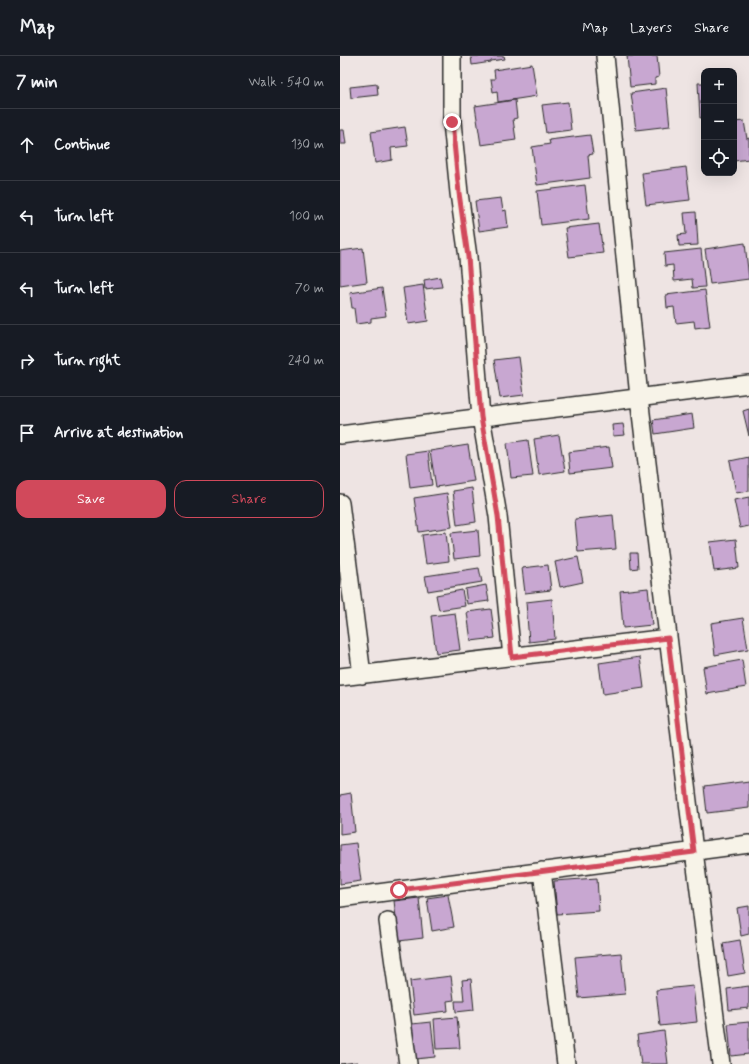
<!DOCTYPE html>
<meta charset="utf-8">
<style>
:root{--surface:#171b24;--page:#242831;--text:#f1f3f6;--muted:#9ea1a6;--line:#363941;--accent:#d1495b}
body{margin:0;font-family:Mynerve,sans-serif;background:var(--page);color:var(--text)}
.controls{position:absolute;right:12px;top:12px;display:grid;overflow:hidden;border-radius:8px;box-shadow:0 4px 16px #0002}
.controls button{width:36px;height:36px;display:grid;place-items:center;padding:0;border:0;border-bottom:1px solid var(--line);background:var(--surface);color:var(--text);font:20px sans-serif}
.stop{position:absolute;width:12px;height:12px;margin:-9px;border:3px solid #d1495b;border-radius:50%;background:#fff}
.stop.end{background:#d1495b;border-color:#fff;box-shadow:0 1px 4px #0008}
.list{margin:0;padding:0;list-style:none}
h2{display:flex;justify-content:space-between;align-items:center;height:52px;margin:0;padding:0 16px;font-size:17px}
h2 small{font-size:13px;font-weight:400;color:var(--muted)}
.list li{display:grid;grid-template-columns:26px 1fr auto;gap:12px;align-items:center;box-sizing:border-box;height:72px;padding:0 16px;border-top:1px solid var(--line)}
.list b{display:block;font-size:15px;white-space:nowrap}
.list em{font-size:13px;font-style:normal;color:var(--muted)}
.actions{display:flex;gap:8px;padding:12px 16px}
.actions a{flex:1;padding:9px 0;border:1px solid var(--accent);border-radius:12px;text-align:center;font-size:14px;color:var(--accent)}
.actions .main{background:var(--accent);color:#fff}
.icon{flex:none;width:22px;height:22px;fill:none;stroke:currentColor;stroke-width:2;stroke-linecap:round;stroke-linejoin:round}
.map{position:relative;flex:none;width:409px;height:1008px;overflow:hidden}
header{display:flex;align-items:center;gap:24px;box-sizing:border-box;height:56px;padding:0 20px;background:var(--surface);border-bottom:1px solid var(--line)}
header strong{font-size:19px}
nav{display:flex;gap:22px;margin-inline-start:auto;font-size:14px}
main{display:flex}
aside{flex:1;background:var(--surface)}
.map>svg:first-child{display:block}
.building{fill:#c8a7d1;stroke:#2b2b2b}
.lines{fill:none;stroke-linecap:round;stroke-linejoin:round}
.street-casing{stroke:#2b2b2b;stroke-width:20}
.street{stroke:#f7f3e8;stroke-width:17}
.route{stroke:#d1495b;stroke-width:5}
</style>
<header>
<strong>Map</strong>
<nav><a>Map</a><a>Layers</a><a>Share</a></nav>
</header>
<main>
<aside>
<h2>7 min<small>Walk · 540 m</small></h2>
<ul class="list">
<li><svg class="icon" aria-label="ahead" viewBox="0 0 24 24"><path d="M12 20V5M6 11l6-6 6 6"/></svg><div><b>Continue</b></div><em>130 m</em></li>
<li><svg class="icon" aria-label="left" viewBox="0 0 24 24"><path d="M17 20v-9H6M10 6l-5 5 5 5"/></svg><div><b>Turn left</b></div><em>100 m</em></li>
<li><svg class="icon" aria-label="left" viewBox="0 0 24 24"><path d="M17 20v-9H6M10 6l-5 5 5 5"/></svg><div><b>Turn left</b></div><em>70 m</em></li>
<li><svg class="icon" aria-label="right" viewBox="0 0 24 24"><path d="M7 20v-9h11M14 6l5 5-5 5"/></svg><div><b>Turn right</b></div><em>240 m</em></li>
<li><svg class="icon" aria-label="arrive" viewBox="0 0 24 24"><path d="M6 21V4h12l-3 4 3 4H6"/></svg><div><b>Arrive at destination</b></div></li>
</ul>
<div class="actions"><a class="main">Save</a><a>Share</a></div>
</aside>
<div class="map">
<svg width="409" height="1008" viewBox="0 0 409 1008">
<rect width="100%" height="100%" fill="#eee4e3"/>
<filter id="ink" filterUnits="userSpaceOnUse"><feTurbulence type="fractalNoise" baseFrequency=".025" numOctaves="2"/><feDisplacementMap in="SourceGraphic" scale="8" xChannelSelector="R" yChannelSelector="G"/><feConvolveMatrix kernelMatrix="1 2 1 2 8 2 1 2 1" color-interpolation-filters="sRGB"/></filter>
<g filter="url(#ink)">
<path class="building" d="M 131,0 L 164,0 L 165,3 L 151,5 L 151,6 L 132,9 Z
M 287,0 L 317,0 L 319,21 L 315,22 L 315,28 L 290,31 Z
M 192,8 L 197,40 L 158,46 L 157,35 L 153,36 L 151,23 L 155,23 L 154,14 Z
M 358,27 L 364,27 L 364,61 L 360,62 Z
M 37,28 L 38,39 L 11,42 L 10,31 Z
M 326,32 L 330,70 L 296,74 L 291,37 Z
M 175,44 L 177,62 L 173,63 L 176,84 L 141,89 L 135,50 Z
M 228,46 L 231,74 L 206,77 L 202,49 Z
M 404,65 L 407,83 L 409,82 L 409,103 L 394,105 L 394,66 Z
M 65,71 L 68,90 L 51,92 L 52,104 L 35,107 L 31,76 Z
M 0,74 L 4,74 L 6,88 L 0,88 Z
M 250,79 L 253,98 L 248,99 L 250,122 L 197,129 L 192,91 L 210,88 L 209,84 Z
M 346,111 L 350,144 L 306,149 L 302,117 Z
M 245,129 L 249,163 L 201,169 L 197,135 Z
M 161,142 L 163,155 L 166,154 L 168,171 L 139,175 L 135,145 Z
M 356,156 L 358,189 L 339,190 L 338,179 L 346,178 L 344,157 Z
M 259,168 L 263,197 L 229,201 L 225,172 Z
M 405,187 L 409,223 L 370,228 L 365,193 Z
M 23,192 L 27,226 L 0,230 L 0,195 Z
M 361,193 L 365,231 L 353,232 L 352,223 L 334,225 L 333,209 L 325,210 L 324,197 Z
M 100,221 L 102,231 L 85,233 L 84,224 Z
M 83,229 L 88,265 L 68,268 L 63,232 Z
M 42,232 L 46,260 L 31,262 L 31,266 L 16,268 L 14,252 L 12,252 L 10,237 Z
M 365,234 L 370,270 L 355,272 L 354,265 L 336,267 L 334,251 L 327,252 L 326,239 Z
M 179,301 L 184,339 L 160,342 L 154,304 Z
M 409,353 L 409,380 L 403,355 Z
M 352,358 L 354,372 L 315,378 L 313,364 Z
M 283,368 L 285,379 L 273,380 L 272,369 Z
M 219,379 L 225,415 L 199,419 L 194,383 Z
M 188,384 L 193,420 L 171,422 L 167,387 Z
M 128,389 L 134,425 L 96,431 L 90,395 Z
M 269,391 L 272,412 L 230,417 L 228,396 Z
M 88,395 L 92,429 L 70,432 L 66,398 Z
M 409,401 L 409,435 L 396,437 L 390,405 Z
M 132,432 L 136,466 L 117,469 L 113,435 Z
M 107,437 L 112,471 L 79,476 L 74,442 Z
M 409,441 L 409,470 L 400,472 L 394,444 Z
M 273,459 L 276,493 L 238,496 L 235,463 Z
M 138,474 L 140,500 L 114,503 L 111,477 Z
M 106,476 L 109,505 L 86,508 L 82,479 Z
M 396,483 L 399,512 L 374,515 L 370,486 Z
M 290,497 L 297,497 L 298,512 L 291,513 Z
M 238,501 L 243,526 L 220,531 L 215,506 Z
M 208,509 L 211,534 L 185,537 L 182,512 Z
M 139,512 L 142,526 L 88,535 L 85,520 Z
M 146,529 L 149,545 L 127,548 L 125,533 Z
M 308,532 L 312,569 L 283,572 L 280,535 Z
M 122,534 L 125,550 L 99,554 L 96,539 Z
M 212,543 L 215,583 L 189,586 L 186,546 Z
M 151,553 L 155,582 L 131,585 L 127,556 Z
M 115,557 L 120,594 L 96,597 L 91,560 Z
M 403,562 L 408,593 L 375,599 L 371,567 Z
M 300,601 L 304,632 L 263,638 L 259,607 Z
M 402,604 L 406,631 L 367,638 L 363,611 Z
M 409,725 L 409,752 L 367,757 L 364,731 Z
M 11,737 L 15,776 L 0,778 L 0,739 Z
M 16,787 L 21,825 L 0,828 L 0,789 Z
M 257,822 L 259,855 L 217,858 L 214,825 Z
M 108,839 L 114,871 L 92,875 L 87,842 Z
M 79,842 L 83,882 L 59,885 L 54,845 Z
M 409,850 L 409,878 L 401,880 L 397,852 Z
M 400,884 L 405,917 L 388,920 L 383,887 Z
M 281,897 L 285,938 L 239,942 L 235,901 Z
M 111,920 L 114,944 L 107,945 L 108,955 L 74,959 L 70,925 Z
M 131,923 L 134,954 L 116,956 L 115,945 L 124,945 L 122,924 Z
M 353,930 L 357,966 L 320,970 L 316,934 Z
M 409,930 L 409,952 L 389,954 L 387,933 Z
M 117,961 L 120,992 L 96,993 L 94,963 Z
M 91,966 L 95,1001 L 75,1003 L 72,968 Z
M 409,966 L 409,998 L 391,1000 L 388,968 Z
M 324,975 L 328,1008 L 301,1008 L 297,979 Z
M 17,1006 L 17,1008 L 0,1008 Z"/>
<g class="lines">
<g class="street-casing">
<path id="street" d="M 112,0 L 112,66 L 119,137 L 128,201 L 141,361 L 158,460 L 172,601
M 265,0 L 299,341 L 354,795 L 381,1008
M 0,379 L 409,328
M 0,447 L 22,619
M 0,621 L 328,582
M 202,815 L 226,1008
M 0,842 L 409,788
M 48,865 L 68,1008"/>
</g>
<use href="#street" class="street"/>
</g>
</g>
<g class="lines" filter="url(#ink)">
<path class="route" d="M 59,834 L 354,796 L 328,582 L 172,601 L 158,460 L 141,361 L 128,201 L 119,137 L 112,66"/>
</g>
</svg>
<div class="controls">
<button>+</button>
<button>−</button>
<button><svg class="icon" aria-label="locate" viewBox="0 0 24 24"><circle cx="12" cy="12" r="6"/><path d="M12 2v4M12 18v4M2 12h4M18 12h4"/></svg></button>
</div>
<div class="stop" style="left:59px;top:834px"></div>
<div class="stop end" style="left:112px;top:66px"></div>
</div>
</main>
